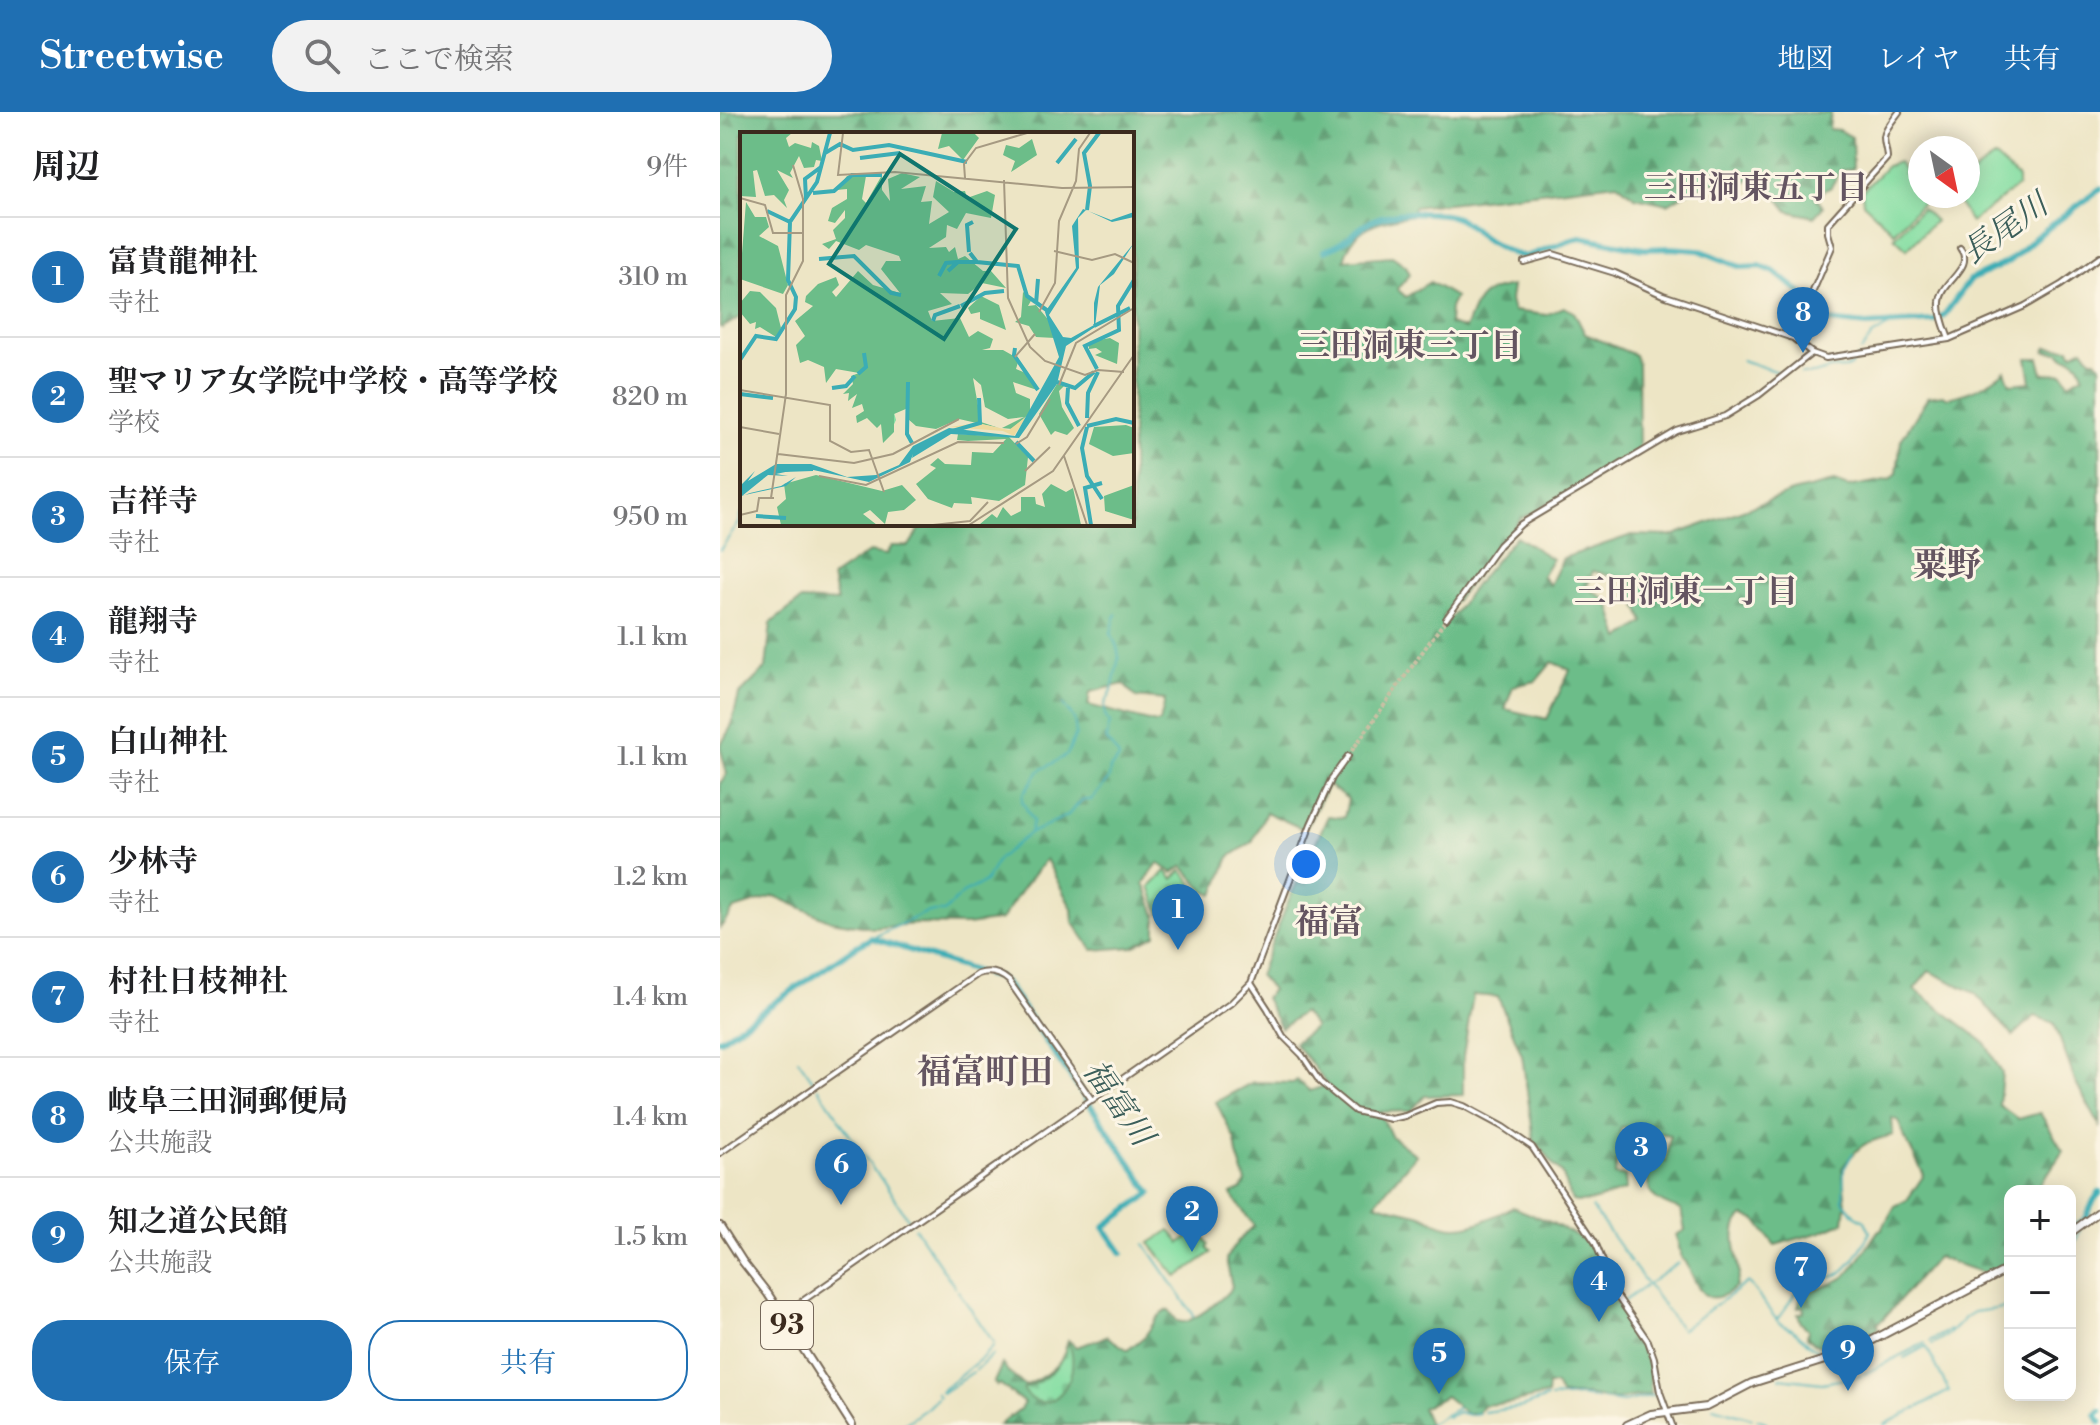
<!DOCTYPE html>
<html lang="ja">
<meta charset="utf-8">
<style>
:root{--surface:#fff;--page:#f2f2f2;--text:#202124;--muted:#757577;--line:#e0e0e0;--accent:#1f6fb2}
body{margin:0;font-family:"Libre Bodoni","Noto Serif JP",serif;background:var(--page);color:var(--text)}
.controls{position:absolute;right:24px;bottom:24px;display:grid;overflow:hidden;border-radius:16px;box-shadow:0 4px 20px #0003}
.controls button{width:72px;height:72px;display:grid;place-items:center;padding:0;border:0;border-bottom:2px solid var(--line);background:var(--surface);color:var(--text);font:40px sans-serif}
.compass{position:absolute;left:1188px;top:24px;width:72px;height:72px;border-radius:50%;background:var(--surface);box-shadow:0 4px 20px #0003;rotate:147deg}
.you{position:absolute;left:586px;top:752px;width:28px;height:28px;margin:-20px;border:6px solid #fff;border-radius:50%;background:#1a73e8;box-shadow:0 0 0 12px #1a73e833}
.badge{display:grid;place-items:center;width:52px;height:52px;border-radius:50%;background:var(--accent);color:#fff;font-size:26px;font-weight:700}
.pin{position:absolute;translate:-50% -66px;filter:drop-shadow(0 2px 4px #0008)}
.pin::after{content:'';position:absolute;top:42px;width:28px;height:24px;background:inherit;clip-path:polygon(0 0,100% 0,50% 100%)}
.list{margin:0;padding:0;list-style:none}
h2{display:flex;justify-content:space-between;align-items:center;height:104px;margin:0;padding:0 32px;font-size:34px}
h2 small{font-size:26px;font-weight:400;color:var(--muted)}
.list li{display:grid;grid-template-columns:52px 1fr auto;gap:24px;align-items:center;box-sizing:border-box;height:120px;padding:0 32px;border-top:2px solid var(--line)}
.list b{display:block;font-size:30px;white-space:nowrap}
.list p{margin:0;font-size:26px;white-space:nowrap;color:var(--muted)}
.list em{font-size:26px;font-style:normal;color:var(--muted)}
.actions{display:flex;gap:16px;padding:24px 32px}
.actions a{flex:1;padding:18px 0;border:2px solid var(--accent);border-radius:32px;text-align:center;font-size:28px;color:var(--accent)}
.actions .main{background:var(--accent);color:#fff}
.icon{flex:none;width:44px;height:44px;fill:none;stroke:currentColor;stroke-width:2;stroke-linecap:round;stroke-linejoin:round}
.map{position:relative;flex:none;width:1380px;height:1313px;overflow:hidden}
header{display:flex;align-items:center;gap:48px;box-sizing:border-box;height:112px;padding:0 40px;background:var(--accent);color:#fff}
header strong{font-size:38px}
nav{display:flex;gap:44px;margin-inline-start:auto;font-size:28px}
.search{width:560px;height:72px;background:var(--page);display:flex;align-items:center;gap:20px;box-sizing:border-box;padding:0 28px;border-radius:44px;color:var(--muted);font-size:30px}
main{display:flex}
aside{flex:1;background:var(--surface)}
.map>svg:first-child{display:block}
.grass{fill:#85dea3;stroke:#608460;stroke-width:2}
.forest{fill:url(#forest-firs);stroke:#547454;stroke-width:2;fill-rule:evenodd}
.cemetery{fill:url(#cemetery-stones);stroke:#608460;stroke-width:2}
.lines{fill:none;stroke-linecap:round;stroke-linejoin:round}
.stream{stroke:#3badb5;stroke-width:2}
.river{stroke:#3badb5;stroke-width:6}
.minor-tunnel{stroke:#c9c0a4;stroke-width:4;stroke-dasharray:4 2;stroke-linecap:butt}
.minor-casing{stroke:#796b58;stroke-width:8}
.major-casing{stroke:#796b58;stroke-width:10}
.minor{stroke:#fff;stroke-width:4}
.major{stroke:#fff;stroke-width:6}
.labels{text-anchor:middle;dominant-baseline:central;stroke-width:6;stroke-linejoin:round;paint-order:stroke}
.shield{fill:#fcf5e5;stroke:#75675a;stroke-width:2}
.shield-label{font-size:28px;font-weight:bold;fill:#3b2a1e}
.neighbourhood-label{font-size:32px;font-weight:bold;fill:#645561;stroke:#fcf5e5}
.water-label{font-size:32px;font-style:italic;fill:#3b5e5a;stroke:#fcf5e5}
.quarter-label{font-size:34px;font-weight:bold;fill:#645561;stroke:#fcf5e5}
.inset-river{fill:none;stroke:#3badb5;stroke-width:4}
.inset-road{fill:none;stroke:#a69a82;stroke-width:2}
.view{fill:#0f766e;fill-opacity:0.15;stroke:#0f766e;stroke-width:4}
.inset-edge{fill:none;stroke:#3b2a1e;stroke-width:4}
</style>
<header>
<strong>Streetwise</strong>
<div class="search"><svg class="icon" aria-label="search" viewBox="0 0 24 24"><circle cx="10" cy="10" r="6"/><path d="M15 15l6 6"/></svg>ここで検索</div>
<nav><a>地図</a><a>レイヤ</a><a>共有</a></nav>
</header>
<main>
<aside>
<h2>周辺<small>9件</small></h2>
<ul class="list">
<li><span class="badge">1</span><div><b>富貴龍神社</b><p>寺社</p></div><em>310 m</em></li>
<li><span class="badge">2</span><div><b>聖マリア女学院中学校・高等学校</b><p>学校</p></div><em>820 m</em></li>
<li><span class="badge">3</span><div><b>吉祥寺</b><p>寺社</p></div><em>950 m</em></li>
<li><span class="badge">4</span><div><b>龍翔寺</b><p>寺社</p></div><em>1.1 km</em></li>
<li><span class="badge">5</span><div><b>白山神社</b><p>寺社</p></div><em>1.1 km</em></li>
<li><span class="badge">6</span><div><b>少林寺</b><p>寺社</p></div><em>1.2 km</em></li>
<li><span class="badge">7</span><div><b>村社日枝神社</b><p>寺社</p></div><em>1.4 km</em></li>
<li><span class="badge">8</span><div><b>岐阜三田洞郵便局</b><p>公共施設</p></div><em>1.4 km</em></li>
<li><span class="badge">9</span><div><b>知之道公民館</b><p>公共施設</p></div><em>1.5 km</em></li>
</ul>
<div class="actions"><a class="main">保存</a><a>共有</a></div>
</aside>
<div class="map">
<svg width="1380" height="1313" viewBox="0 0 1380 1313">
<defs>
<pattern id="forest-firs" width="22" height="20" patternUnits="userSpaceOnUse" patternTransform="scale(2)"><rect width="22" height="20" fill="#6cbd89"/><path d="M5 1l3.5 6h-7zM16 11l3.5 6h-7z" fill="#5a9a6f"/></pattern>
<pattern id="cemetery-stones" width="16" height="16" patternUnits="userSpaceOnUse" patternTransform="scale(2)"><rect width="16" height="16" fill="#85dea3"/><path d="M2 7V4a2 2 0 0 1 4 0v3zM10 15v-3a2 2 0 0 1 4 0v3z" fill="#74bf8c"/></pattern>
</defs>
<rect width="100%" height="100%" fill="#fcf5e5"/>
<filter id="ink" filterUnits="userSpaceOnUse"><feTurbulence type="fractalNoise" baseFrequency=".0125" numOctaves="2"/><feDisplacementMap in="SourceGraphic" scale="16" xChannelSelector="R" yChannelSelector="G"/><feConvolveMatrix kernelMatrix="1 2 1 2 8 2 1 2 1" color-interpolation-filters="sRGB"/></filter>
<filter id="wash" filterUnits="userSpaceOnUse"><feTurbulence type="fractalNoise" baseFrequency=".006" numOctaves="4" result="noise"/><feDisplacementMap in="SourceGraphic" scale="32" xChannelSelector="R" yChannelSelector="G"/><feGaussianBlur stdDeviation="1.8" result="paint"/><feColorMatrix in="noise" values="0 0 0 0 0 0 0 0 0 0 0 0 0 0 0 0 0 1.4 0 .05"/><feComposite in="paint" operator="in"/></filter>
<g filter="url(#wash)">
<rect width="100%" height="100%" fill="#ede5c5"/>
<path class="grass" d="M 1275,45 L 1298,66 L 1298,74 L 1251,110 L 1239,92 L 1231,84 L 1248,84 L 1248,65 L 1254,61 L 1253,60 Z
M 1178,50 L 1185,59 L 1183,61 L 1198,79 L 1203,90 L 1174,120 L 1143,91 L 1142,79 L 1167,54 Z
M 1202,96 L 1215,109 L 1187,137 L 1174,125 Z
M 450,1118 L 460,1131 L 479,1118 L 488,1132 L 487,1136 L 491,1141 L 457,1165 L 430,1131 Z"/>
<path class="forest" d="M 0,0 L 1111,1 L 1109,17 L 1119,18 L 1132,25 L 1133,57 L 1120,59 L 1111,75 L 1095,84 L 1103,95 L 1094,105 L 1068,99 L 1037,60 L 1020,75 L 991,70 L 966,81 L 948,92 L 915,85 L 897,71 L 694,95 L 692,103 C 660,108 633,113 624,148 L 672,144 L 686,154 L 690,162 L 677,177 L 686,185 L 710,170 L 735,185 L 730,196 L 729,212 L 745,217 C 758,186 757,180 792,174 L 790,189 L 793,199 L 826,203 L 844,195 L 854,200 L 865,222 L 915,243 L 918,253 L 919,337 L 870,368 L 801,407 L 723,505 L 728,510 L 754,474 L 796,424 L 832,447 L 822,464 L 830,473 L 843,446 L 912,423 L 952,424 L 1072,380 L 1114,370 L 1128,375 L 1171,367 L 1177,361 L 1181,328 L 1208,285 L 1223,283 L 1228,286 C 1252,280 1266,274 1285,259 L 1290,272 L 1311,270 L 1307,246 L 1319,246 L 1323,262 L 1343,261 L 1349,271 L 1363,263 C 1360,251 1356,247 1344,245 L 1339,240 L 1325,239 L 1327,235 L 1350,236 L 1352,242 L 1363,236 L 1372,248 L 1376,248 L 1380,253 L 1380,1014 L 1356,971 L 1334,911 L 1315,904 L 1293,924 L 1255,881 L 1209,859 L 1194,877 L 1265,931 L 1282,961 L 1279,993 L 1298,1007 L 1320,1001 L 1343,1039 L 1316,1079 L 1290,1079 L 1290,1148 L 1266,1162 L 1217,1145 L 1163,1207 L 1157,1211 L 1158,1216 C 1149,1225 1123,1240 1110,1238 C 1101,1237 1093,1230 1087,1225 L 1088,1217 L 1081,1211 L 1078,1202 L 1084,1200 L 1083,1194 L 1078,1195 L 1082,1182 C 1095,1177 1112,1173 1124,1165 C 1135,1158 1149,1130 1159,1118 L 1162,1117 L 1175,1094 L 1187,1088 L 1204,1063 L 1182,1020 L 1179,1009 L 1172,1006 L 1173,1023 C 1144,1030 1140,1032 1122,1056 L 1126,1092 L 1124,1110 L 1101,1120 L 1055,1133 L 1036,1108 L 1024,1104 C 1006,1116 1019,1144 1019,1162 C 1019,1164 1016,1174 1016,1175 C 984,1200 979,1177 966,1150 L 962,1147 L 956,1123 L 965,1118 L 961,1098 C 937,1090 923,1084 929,1055 L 940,1048 L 946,1050 L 950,1023 L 901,1015 L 895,1063 L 905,1064 L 906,1078 C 889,1083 870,1093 852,1089 L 842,1061 L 833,1053 L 826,1042 L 814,1029 L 802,943 L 778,885 L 753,883 L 743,944 L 743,983 L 705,984 L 691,999 L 660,1000 L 671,1024 L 696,1043 L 655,1091 C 670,1096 684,1099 698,1102 C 708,1105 717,1112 727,1114 C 749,1119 774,1104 793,1095 L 832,1111 L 872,1132 L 883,1164 L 930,1255 L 930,1282 L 893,1288 L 866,1283 L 841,1283 L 836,1273 L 828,1273 L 827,1283 L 790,1291 L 763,1293 L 758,1301 L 746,1301 L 725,1284 L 702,1296 L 709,1312 L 707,1313 L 608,1313 L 607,1311 L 591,1313 L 583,1310 L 578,1313 L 279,1313 L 300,1297 L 304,1291 L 280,1272 L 277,1274 L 274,1270 L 282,1252 L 288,1260 L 305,1274 C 318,1269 334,1258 342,1246 C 345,1241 346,1233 348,1228 L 356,1235 L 378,1228 L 386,1224 L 408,1238 C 413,1233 420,1229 425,1224 C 434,1213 435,1203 449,1198 L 457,1209 C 463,1210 465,1211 470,1208 C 483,1202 504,1186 512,1175 L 506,1147 L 518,1129 L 534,1114 L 511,1082 L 521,1078 L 526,1070 L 517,1042 L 515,1028 L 496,990 L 533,970 L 573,971 L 577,968 L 590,979 L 607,973 L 590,950 L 574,931 L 595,915 L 583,900 L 561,916 L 545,886 L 552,878 L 539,863 L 570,785 L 608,704 L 624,706 L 628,687 L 608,673 L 585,718 L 546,700 L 532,730 L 509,745 L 494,783 L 484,779 L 463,754 L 453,761 L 438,751 L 424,771 L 436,803 L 436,823 L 413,835 L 373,838 L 353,810 L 352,797 L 326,747 L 302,777 L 281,808 L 247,813 L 195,812 L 154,816 L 111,809 L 55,784 L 14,797 L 0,816 L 0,671 L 7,662 L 0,634 L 11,615 L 19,583 L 46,556 L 51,511 L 81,488 L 117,490 L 112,465 L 149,440 L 166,443 L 171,434 L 189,434 L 199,418 L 211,412 L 412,412 L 412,22 L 22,22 L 22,204 L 2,216 L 0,215 ZM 873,459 L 907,468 L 924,510 L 900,527 L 889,490 L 867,475 ZM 832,550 L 850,558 L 827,607 L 785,597 L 793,574 L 816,569 ZM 403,572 L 416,585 L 445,588 L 440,610 L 436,611 L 368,593 L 370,580 Z"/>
<path class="cemetery" d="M 462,758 L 485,788 L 460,808 L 456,803 L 450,806 L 447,802 L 440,802 L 430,775 L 446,759 L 453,767 Z
M 348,1230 C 366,1268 325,1313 303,1277 C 326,1269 343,1253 348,1230 Z"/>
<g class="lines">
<path class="stream" d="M 1141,239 L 1152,224 L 1173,211
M 1022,248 L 1060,261
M 1081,262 L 1094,262 L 1110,257 L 1126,256 L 1132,253 L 1138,245
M 0,438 L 19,411 L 22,401
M 311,721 L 348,703 L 362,688 L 371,688 L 389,667 L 390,656 L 399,647 L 398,643 L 386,627 L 390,611 L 385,604 L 385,592 L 392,578 L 399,545 L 397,535 L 391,521 L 396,502
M 152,826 L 207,800 L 224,800 L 243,781 L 265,770 L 278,747 L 310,721 L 313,709 L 302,689 L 303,682 L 319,659 L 347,643 L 356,622 L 354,607 L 343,592
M 78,947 L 94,970
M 98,976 L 117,1003
M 118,1006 L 155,1060
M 157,1061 L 191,1111
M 872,1096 L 911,1150
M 1350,1115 L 1367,1104
M 195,1116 L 235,1175
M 425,1132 L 473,1202 L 473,1205
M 1350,1142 L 1360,1119
M 913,1153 L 943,1193
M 238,1179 L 274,1231
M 904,1189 L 958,1151
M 944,1195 L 960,1216
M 1056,1208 C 1067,1198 1071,1182 1084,1174 C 1093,1168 1105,1167 1115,1164 C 1130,1158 1143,1134 1150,1120 L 1145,1109 L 1136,1104 L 1123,1089 L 1124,1057 L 1133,1041
M 961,1218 L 1028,1170 L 1059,1211 L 1073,1218 L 1091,1234 L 1109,1244
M 1210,1229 L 1230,1218
M 1212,1232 L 1228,1223 L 1246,1205 L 1254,1200 L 1290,1195
M 256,1258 L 273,1242
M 1144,1262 L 1205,1231
M 1060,1266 L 1102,1271 L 1141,1264
M 221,1279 L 263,1245 L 273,1234
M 222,1281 L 253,1260
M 217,1282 L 217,1281
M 830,1286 L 860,1284 L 877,1287
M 881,1287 L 903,1290 L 935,1283
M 955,1295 L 966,1295
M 993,1295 L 1032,1306
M 764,1300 L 802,1295 L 827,1286
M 727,1305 L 738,1300 L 749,1303 L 759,1301
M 1037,1307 L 1046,1310 L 1048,1313
M 183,1313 L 207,1296 L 219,1284
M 708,1313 L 738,1296
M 1164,1313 L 1229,1279 L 1206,1234 L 1184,1246"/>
<path class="river" d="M 604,139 C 627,133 639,111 662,105 C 682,100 723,98 741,108 C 747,111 751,116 756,120 C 770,131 788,141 805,145 L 860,125 L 924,137 L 951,136 L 979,138 L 1021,155 L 1040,154 L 1053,159 L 1086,185 L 1109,209 L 1147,213 L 1214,209 L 1225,202 L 1250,168 L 1288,150 L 1316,125 L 1380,77
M 267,863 L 278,865 L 287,873 L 431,1081 L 384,1115 L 402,1141
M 0,928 L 137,834 L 152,826 L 257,860
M 1366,1106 L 1374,1088 L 1380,1080
M 1380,1299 L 1376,1303 L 1380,1310"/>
</g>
</g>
<g filter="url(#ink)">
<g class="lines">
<path class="minor-tunnel" d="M 628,644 L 726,507"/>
<g class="minor-casing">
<path id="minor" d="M 804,150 L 833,142 L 895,161 L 943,183 L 1073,226 L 1092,241
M 1069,225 L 1090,186 L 1112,135 L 1108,121 L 1108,112 L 1167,46 C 1167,39 1164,32 1164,25 C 1165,16 1174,7 1179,0
M 1229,227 C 1225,216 1219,202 1220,190 C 1221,169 1256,156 1240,136
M 726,507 L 779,433 L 801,412 L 957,319 L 1005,304 L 1039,283 L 1092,241 L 1106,246 L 1229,227 L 1305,194 L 1341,173 L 1380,145
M 531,871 L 548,897 L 563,924 L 582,943 L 600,970 L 635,999 L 671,1007 L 685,1004 L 716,991 L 731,990 L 744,994 L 783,1015 L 812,1035 L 875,1130 L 897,1184 L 928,1229 L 934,1246 L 940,1280 L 952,1313
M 0,1041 L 258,862 C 270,858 280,861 289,869 L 372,988 L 511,891 L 531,871 L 591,712 L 612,666 L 628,644
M 61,1204 L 371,988"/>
</g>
<g class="major-casing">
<path id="major" d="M 0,1114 L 23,1150 L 48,1182 L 132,1313
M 1350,1121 L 1380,1099
M 907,1313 L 931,1302 L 986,1295 L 1032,1271 L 1130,1240 L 1290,1156"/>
</g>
<use href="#minor" class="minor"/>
<use href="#major" class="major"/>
</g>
</g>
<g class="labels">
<rect class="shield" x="41" y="1189" width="52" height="48" rx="6"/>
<g class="shield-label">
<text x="67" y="1213">93</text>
</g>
<g class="neighbourhood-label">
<text x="1036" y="76">三田洞東五丁目</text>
<text x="690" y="234">三田洞東三丁目</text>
<text x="966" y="480">三田洞東一丁目</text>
</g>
<g class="water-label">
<text transform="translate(1285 117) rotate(-35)">長尾川</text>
<text transform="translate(398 991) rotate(55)">福富川</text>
</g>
<g class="quarter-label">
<text x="1227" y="454">粟野</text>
<text x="609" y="811">福富</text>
<text x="265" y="961">福富町田</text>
</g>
</g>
<g transform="translate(20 20)">
<rect width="394" height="394" fill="#ede5c5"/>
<path d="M 127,260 L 152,273 L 156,288 L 149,303 L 148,294 L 131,286 L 122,270 Z" fill="#85dea3"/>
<path d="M 0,1 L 52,1 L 46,6 L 49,15 L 55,11 L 71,16 L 72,10 L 79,14 L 82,29 L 76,28 L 74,35 L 64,36 L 59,24 L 50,41 L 53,46 L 37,38 L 49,58 L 44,68 L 47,76 L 34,63 L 25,64 L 17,38 L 13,39 L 16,65 L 0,64 ZM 202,1 L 234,1 L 239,6 L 223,28 L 209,14 L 198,17 ZM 292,7 L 297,23 L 271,40 L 275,29 L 263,23 L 266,13 L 279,16 ZM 162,41 L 180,45 L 161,57 L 186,54 L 181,70 L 192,69 L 189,92 L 209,80 L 193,65 L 196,49 L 214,60 L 225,59 L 227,66 L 247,59 L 255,63 L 251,86 L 226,81 L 217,97 L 207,93 L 206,105 L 189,116 L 206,115 L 209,120 L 215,115 L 218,127 L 225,124 L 243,139 L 251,139 L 266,156 L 242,151 L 228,162 L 200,161 L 212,172 L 188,179 L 192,189 L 220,186 L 229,205 L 238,199 L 253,207 L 250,216 L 242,218 L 263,218 L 279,227 L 276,237 L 288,242 L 297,258 L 273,250 L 276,261 L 290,267 L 290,281 L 272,297 L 262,296 L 284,285 L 268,287 L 245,275 L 241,253 L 233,246 L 241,290 L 259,296 L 219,287 L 196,297 L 176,294 L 168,287 L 168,276 L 154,282 L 154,300 L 143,311 L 141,292 L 137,296 L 127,286 L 117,291 L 116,284 L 124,279 L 122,272 L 112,276 L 117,262 L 108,269 L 109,261 L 103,262 L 113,252 L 111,244 L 119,241 L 96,237 L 86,251 L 84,235 L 68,228 L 60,231 L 56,213 L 65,204 L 55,189 L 73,174 L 65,170 L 66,164 L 78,152 L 96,145 L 99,153 L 92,160 L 96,165 L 118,139 L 133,153 L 160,161 L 141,137 L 146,129 L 161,129 L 159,124 L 126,113 L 119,118 L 96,109 L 89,117 L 82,112 L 96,107 L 93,98 L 105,86 L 105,78 L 95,91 L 88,89 L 92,76 L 107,67 L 107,57 L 96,58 L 107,44 L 126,44 L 122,67 L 126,71 L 142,43 L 142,58 L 150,69 L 148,47 ZM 6,70 L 15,85 L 26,85 L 29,95 L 19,104 L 38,114 L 48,153 L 43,162 L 0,147 ZM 10,159 L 20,160 L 36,176 L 41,196 L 36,205 L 20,195 L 15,197 L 16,190 L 10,192 L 0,180 L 0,171 ZM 283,160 L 292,167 L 288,174 L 296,173 L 311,191 L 315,206 L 296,205 L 289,194 L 275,190 L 281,185 ZM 241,164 L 259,173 L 266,198 L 240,187 L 240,180 L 231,182 L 228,176 ZM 370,206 L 379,211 L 377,232 L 355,223 L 362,220 L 356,216 L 349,217 L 349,210 ZM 317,252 L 324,254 L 319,259 L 322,275 L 334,296 L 327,303 L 315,299 L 311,303 L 299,282 ZM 386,293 L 394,296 L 394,321 L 373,324 L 349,312 L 354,295 ZM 218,302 L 269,305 L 288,325 L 285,353 L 259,369 L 231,365 L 232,372 L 214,371 L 212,376 L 188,367 L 176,352 L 196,336 L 190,333 L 198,326 L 205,332 L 231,333 L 232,320 L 253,321 L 266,307 L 228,309 L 217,308 ZM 76,343 L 142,359 L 162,353 L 176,368 L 164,378 L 148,380 L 145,392 L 130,378 L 123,382 L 137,393 L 41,393 L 37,375 L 46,367 L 44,352 ZM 311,352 L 326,360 L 333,356 L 341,393 L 240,392 L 252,382 L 257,386 L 263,375 L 271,384 L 281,379 L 281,365 L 295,365 L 296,372 L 305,375 L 302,362 ZM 394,353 L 394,388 L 365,379 L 364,364 Z" fill="#6cbd89"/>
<path d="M 287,284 L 274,304 L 263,299 L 210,295 L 237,291 L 269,298 Z" fill="#eeda9e"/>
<path d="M 343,77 L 371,88 L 394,80 L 394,85 L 372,90 L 346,78 L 338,86 L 339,136 L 309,183 L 323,205 L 331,206 L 354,193 L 354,171 L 358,155 L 394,111 L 374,142 L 360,153 L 355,195 L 326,214 L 317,252 L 279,306 L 211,302 L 172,326 L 173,322 L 170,330 L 129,350 L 64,336 L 36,342 L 48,344 L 28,343 L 2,364 L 10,361 L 41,354 L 56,345 L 46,354 L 0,364 L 0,354 L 15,339 L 8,349 L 36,332 L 71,332 L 107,345 L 136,343 L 159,333 L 173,314 L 209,296 L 275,304 L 319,225 L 305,180 L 336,136 L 332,94 Z" fill="#3badb5"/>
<path class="inset-river" d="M 85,21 L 100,12 L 113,18 L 149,13 L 227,30M 120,26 L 160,21M 317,31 L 336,7M 73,61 L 94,59 L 112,43 L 142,43M 66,67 L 65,47 L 81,35M 347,78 L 350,54 L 344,21 L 359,1M 27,79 L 50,90M 229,120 L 227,93 L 233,90M 230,121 L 237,130 L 278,134 L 287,164 L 308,179M 79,127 L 114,124 L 151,161 L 161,163M 208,139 L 218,130 L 237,130M 199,144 L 206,131 L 217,130M 296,172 L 298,147M 221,174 L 245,161 L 264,159M 193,189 L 195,183 L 220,174M 354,194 L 390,176M 275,216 L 274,223 L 298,258M 0,228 L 16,204 L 36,207 L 55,177 L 56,165 L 48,148 L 50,90 L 77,50 L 90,1M 357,237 L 345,214 L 379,198 L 378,174 L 394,148M 118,242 L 126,235 L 124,221M 168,250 L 167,302 L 172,311M 317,250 L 335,256 L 354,240M 92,256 L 106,254 L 115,244M 328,256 L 327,271 L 339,294M 0,262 L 33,266M 347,286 L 348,261 L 358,240M 347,294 L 376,287 L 394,291M 347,295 L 342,316 L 347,344 L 362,367M 209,300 L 240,291 L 239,266M 276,310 L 294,329M 43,338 L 73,337M 16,384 L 46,386M 351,393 L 345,356 L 362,351"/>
<path class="inset-road" d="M 103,1 L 98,43 L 155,40 L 322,56 L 394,55M 225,46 L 224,32 L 236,16 L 287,1M 264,48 L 268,166 L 290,215 L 305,229 L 345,243 L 358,238 L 384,240M 0,66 L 25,73 L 33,101 L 64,101M 314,119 L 352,128 L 375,122 L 394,131M 299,180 L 315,151 L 319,89 L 336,49 L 339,17 L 350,1M 275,225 L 295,202M 319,253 L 336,211 L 394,176M 0,258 L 90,273 L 90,309 L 111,320 L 129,318 L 144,360M 0,295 L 39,302M 276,312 L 287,305 L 310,267M 38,322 L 114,331 L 153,322 L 219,287M 324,324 L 347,393M 285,339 L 310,315M 79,344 L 126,353 L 218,310 L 264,311M 31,366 L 46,262 L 46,163 L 63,129 L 63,67 L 53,33M 0,383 L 17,379 L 19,366 L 34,366M 193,393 L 230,389 L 248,370M 229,393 L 313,339 L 394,223"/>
<path class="view" d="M 160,22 L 276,97 L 204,207 L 89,132 Z"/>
<rect width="394" height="394" class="inset-edge"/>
</g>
</svg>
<div class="controls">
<button>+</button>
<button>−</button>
<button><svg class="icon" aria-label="layers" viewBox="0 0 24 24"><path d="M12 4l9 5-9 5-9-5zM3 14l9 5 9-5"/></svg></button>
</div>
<svg class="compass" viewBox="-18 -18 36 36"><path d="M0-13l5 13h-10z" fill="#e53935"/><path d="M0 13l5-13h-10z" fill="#757577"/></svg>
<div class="you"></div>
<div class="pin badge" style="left:458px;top:838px">1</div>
<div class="pin badge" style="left:472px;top:1140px">2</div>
<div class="pin badge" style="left:921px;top:1076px">3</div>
<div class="pin badge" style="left:879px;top:1210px">4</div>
<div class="pin badge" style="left:719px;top:1282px">5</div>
<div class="pin badge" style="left:121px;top:1093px">6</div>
<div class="pin badge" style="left:1081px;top:1196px">7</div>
<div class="pin badge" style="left:1083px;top:241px">8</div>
<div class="pin badge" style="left:1128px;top:1279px">9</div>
</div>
</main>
